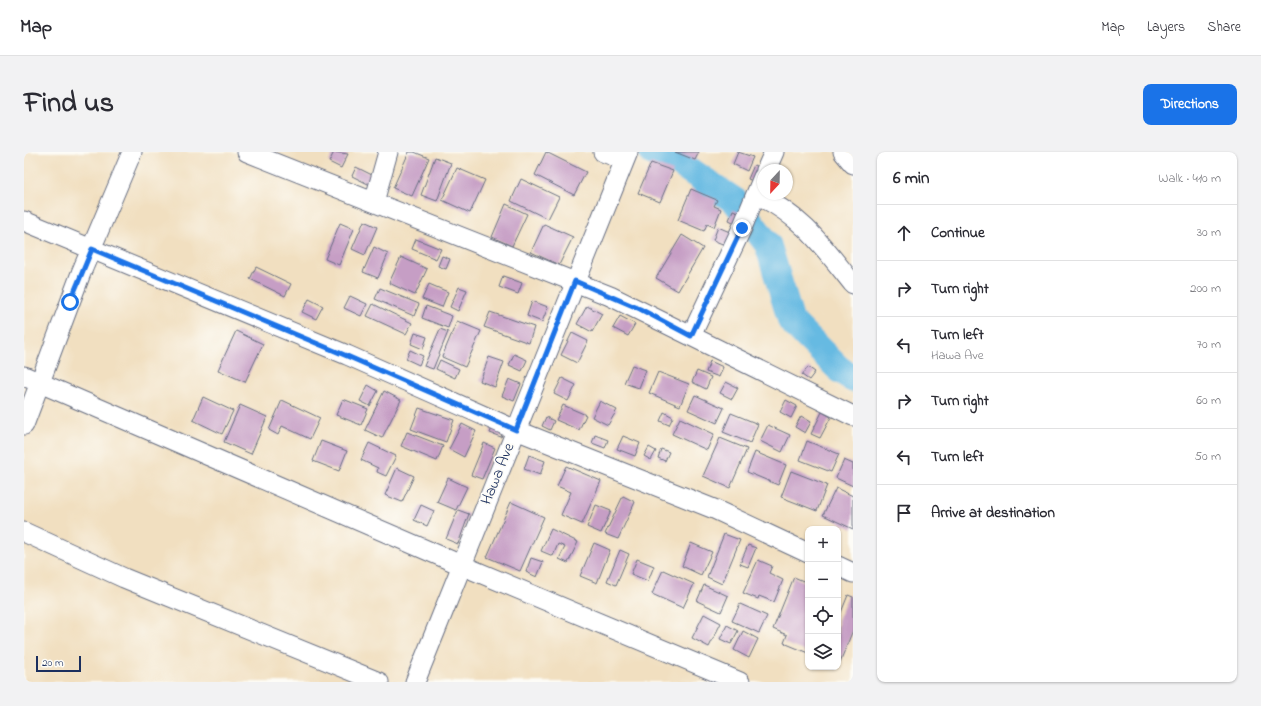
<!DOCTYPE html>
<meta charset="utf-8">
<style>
:root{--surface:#fff;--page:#f2f2f3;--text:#2b2b33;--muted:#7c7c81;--line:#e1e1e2;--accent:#1a73e8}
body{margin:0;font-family:"Indie Flower",sans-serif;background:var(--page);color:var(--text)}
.controls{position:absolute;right:12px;bottom:12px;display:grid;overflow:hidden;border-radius:8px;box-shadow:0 1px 3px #0004}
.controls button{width:36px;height:36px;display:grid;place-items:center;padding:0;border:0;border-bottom:1px solid var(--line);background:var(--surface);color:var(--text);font:20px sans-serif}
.compass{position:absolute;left:733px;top:12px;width:36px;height:36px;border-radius:50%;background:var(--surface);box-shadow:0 1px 3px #0004;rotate:202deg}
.scale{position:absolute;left:12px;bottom:10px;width:45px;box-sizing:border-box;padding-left:4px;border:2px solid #1b2f5e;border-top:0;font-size:11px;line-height:14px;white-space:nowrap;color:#1b2f5e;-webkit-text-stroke:3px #fdfcf7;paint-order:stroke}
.stop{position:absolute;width:12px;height:12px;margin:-9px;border:3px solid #1a73e8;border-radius:50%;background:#fff}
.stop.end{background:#1a73e8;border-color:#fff;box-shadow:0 1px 4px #0008}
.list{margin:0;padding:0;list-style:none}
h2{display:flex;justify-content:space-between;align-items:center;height:52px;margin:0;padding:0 16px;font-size:17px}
h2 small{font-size:13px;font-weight:400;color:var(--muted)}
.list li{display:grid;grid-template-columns:26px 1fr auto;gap:12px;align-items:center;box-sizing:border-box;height:56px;padding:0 16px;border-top:1px solid var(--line)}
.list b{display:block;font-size:15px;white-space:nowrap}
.list p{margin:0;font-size:13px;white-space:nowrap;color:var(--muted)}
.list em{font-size:13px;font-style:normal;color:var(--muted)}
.icon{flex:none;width:22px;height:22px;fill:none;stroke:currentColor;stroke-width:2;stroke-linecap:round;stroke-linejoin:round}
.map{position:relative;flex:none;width:829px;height:530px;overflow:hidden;border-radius:8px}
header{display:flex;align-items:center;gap:24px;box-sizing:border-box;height:56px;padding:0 20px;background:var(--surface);border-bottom:1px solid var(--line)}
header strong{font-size:19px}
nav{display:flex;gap:22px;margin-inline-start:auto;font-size:14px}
.intro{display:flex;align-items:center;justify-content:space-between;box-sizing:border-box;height:96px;padding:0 24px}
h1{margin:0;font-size:28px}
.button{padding:10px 18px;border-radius:8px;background:var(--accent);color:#fff;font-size:14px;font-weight:700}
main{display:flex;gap:24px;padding:0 24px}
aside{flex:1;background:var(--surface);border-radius:8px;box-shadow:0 1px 3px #0004}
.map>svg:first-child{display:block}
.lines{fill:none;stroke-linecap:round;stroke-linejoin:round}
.river{stroke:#66bae2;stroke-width:27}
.building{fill:#c69ec5}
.minor-casing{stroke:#666d80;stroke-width:21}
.minor{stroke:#fff;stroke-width:19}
.route{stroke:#1a73e8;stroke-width:5}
.labels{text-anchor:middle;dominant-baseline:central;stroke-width:3.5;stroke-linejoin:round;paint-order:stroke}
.street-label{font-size:16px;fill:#1b2f5e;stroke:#fdfcf7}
</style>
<header>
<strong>Map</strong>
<nav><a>Map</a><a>Layers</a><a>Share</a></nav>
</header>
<div class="intro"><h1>Find us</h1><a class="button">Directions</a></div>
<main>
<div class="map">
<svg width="829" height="530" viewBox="0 0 829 530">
<rect width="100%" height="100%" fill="#fdfcf7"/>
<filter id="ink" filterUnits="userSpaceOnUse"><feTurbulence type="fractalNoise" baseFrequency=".025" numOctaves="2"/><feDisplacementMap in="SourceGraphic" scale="8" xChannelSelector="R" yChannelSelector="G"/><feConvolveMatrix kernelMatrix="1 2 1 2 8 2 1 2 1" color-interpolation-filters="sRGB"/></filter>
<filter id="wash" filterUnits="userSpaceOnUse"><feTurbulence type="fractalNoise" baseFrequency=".012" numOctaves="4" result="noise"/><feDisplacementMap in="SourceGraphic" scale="16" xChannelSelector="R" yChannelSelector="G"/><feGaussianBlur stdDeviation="0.9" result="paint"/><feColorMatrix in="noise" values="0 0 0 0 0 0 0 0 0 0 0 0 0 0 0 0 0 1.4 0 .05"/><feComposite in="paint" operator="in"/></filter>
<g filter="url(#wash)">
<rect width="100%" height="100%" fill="#f1dfc0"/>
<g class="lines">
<path class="river" d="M 628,0 L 649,7 L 711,49 L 744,93 L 767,169 L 814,216 L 829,227"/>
</g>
<g id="blocks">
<path class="building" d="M 310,0 L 324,2 L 317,16 L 305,10 Z
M 385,0 L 390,0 L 405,6 L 388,44 L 369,36 Z
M 522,0 L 562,20 L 550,43 L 511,23 Z
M 651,0 L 675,0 L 671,8 Z
M 714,0 L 729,5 L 723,19 L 709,12 Z
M 411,5 L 427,11 L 413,49 L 397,43 Z
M 627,11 L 649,19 L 636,50 L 614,41 Z
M 730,13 L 738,17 L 733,31 L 724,27 Z
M 332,15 L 350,24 L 346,33 L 328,24 Z
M 433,16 L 461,28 L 446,61 L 418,48 Z
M 497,27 L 535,45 L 524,67 L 487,49 Z
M 667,37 L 693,48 L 690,54 L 697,57 L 690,75 L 683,72 L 680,79 L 654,68 Z
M 482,52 L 503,62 L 488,94 L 468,85 Z
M 709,58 L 716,61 L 711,71 L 705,68 Z
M 340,69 L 353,75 L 341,103 L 328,97 Z
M 316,71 L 330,77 L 315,113 L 301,107 Z
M 520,72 L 549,85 L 535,113 L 507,100 Z
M 694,75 L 708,81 L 703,94 L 689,88 Z
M 658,83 L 679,96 L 654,139 L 632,126 Z
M 392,87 L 417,97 L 412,107 L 388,97 Z
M 350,95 L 364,102 L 354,126 L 339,120 Z
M 418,104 L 426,107 L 422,117 L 414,114 Z
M 377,105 L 403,117 L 391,143 L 365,131 Z
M 232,115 L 267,132 L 261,144 L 226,127 Z
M 479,124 L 498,131 L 494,142 L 475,135 Z
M 405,132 L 424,140 L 418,155 L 398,147 Z
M 435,135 L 443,138 L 434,159 L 426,155 Z
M 356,136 L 395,152 L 390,164 L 351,147 Z
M 326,144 L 343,152 L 337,164 L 320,156 Z
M 285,147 L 299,154 L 292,167 L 278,160 Z
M 508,149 L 524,155 L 518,170 L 503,164 Z
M 349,152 L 388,171 L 382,182 L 343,164 Z
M 402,154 L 428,164 L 424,176 L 398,166 Z
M 563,154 L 578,162 L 568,180 L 553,172 Z
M 466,160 L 510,175 L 505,191 L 460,175 Z
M 596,164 L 611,172 L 604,184 L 589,176 Z
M 433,169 L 457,179 L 441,215 L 418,205 Z
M 416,177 L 424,180 L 409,217 L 400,214 Z
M 212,179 L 239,192 L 221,230 L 194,218 Z
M 391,181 L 403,185 L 399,197 L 387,192 Z
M 548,181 L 564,189 L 553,211 L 537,203 Z
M 386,198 L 399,204 L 395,213 L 382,207 Z
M 490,202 L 503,208 L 498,219 L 485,213 Z
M 465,205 L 480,210 L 471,235 L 456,229 Z
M 416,208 L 435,217 L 431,226 L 412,217 Z
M 686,209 L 699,215 L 695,225 L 682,220 Z
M 608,213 L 622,218 L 615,236 L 600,231 Z
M 784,215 L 791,220 L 785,228 L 778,223 Z
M 673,219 L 687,225 L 682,237 L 668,230 Z
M 634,220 L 665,232 L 656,254 L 625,241 Z
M 538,226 L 552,233 L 544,249 L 530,242 Z
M 485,227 L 497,232 L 490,249 L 478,244 Z
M 702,230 L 714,236 L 708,247 L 696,241 Z
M 344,233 L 354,239 L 346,254 L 336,249 Z
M 360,239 L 377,248 L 358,286 L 341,278 Z
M 671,243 L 700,256 L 693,271 L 664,258 Z
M 179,245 L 209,259 L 198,282 L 169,268 Z
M 319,247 L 344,257 L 337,273 L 312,263 Z
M 258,248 L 296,266 L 286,287 L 258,274 L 254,283 L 245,278 Z
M 762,248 L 773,254 L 767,266 L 756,260 Z
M 576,249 L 593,258 L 584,273 L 568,265 Z
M 216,253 L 243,265 L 227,302 L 200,290 Z
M 539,253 L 562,263 L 555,278 L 532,268 Z
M 395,256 L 430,268 L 422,290 L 387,277 Z
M 640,260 L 649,265 L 645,273 L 636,269 Z
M 798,260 L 807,265 L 796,286 L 787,282 Z
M 707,261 L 734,272 L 726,291 L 699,280 Z
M 777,264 L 787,270 L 781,281 L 771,275 Z
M 522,265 L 530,269 L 526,278 L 518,274 Z
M 656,266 L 690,282 L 683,298 L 648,282 Z
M 438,272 L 452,279 L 440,305 L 425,297 Z
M 469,273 L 480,277 L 477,285 L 466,281 Z
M 744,273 L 766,283 L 758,300 L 736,289 Z
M 383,280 L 419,294 L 413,309 L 377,294 Z
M 571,283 L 584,288 L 581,296 L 568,291 Z
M 599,284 L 616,291 L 611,304 L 593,297 Z
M 696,286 L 723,297 L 706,336 L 679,324 Z
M 297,289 L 323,299 L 315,319 L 289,309 Z
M 783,289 L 815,302 L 807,320 L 776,308 Z
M 345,291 L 372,304 L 362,324 L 353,320 L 354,316 L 337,308 Z
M 460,291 L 471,296 L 458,327 L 447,323 Z
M 625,295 L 632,299 L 627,308 L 620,304 Z
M 637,297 L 645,300 L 641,309 L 634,306 Z
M 731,300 L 762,313 L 754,333 L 723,320 Z
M 505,303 L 521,309 L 516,323 L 500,317 Z
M 820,308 L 829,312 L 829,334 L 812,326 Z
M 542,314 L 577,329 L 558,372 L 537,363 L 547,340 L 533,334 Z
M 373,316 L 390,324 L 378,350 L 361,343 Z
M 767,319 L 803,333 L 793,359 L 757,345 Z
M 424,326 L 443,335 L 432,358 L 413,350 Z
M 812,336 L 829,344 L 829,377 L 799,363 Z
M 599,344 L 611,350 L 594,387 L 581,382 Z
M 487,350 L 520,365 L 496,419 L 463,405 Z
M 397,353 L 410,359 L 403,374 L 390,368 Z
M 572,353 L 587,359 L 577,381 L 563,375 Z
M 434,358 L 445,362 L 434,392 L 422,387 Z
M 527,377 L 554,390 L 544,411 L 535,407 L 541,395 L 534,392 L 529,404 L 517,399 Z
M 700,382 L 716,388 L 698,432 L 683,425 Z
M 570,391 L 586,398 L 573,431 L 556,424 Z
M 667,391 L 688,400 L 677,423 L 658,414 Z
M 724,393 L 732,396 L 724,415 L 716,412 Z
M 596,398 L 605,402 L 592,433 L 583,429 Z
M 507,406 L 519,410 L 513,425 L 502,420 Z
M 613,407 L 630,414 L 624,429 L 607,422 Z
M 734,408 L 748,414 L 745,421 L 759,428 L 750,450 L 735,444 L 734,447 L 719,441 Z
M 639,418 L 670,432 L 659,456 L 628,442 Z
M 770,425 L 784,431 L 784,501 L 760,491 L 763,483 L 749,477 Z
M 680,433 L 704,444 L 697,460 L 673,449 Z
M 824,443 L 829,445 L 829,478 L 816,510 L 814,509 L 814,468 Z
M 716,452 L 743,464 L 735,481 L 708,469 Z
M 680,462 L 697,471 L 685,495 L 668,486 Z
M 703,473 L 714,479 L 707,492 L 696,487 Z
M 719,479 L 734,487 L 725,506 L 710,498 Z"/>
</g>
</g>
<g filter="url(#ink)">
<use href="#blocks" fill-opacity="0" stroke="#666d80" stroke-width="1"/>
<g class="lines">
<g class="minor-casing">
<path id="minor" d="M 223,0 L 586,144 L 829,264
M 579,0 L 600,8
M 819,0 L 829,12
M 742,18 L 750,0
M 732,42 C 779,65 797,92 829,132
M 350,50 L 364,0
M 0,69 L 323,203 L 492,278 L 690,357 L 784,401
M 667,184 L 718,76 L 739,25
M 0,224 L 437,413 L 716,530
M 0,273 L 57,121 L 108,0
M 0,380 L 100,426 L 355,530
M 814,414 L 829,421
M 391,530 L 604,0"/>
</g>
<use href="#minor" class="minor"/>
</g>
</g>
<g class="lines" filter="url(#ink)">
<path class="route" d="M 46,150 L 68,97 L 323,204 L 492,278 L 551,129 L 616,157 L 667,184 L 718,76"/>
</g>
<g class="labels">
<g class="street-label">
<text transform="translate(474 322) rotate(-68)">Hawa Ave</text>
</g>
</g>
</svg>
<div class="controls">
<button>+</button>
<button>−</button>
<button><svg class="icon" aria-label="locate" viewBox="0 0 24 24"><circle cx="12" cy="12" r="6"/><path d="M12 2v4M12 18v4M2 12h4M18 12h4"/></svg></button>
<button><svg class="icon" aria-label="layers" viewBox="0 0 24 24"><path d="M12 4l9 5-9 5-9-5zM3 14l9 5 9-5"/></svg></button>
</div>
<svg class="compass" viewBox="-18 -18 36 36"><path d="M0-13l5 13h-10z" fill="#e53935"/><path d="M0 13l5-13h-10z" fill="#7c7c81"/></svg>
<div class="scale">20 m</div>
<div class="stop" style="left:46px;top:150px"></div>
<div class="stop end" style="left:718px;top:76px"></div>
</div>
<aside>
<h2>6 min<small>Walk · 410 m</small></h2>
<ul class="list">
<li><svg class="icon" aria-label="ahead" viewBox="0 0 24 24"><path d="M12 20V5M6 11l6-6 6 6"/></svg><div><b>Continue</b></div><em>30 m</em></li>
<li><svg class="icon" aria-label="right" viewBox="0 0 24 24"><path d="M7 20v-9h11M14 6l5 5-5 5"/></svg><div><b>Turn right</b></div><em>200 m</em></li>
<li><svg class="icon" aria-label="left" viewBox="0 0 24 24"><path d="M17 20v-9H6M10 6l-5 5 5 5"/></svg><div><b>Turn left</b><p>Hawa Ave</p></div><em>70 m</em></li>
<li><svg class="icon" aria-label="right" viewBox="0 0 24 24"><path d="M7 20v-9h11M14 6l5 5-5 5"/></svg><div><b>Turn right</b></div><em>60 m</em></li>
<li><svg class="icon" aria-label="left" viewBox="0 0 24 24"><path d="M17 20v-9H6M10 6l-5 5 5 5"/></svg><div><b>Turn left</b></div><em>50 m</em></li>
<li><svg class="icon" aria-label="arrive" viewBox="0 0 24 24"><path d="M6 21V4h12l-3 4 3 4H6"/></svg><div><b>Arrive at destination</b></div></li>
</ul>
</aside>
</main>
